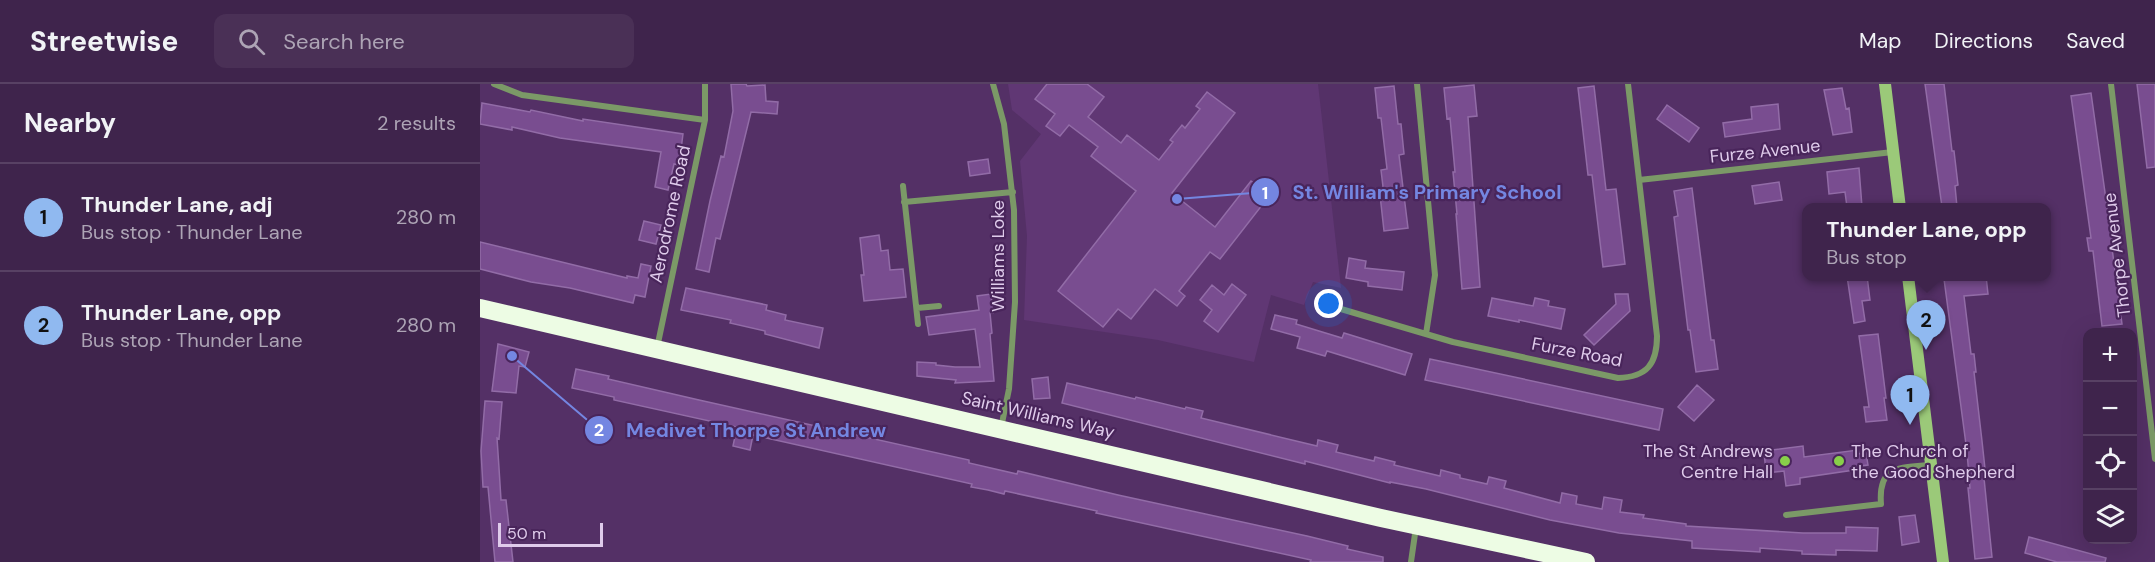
<!DOCTYPE html>
<meta charset="utf-8">
<style>
:root{--surface:#3f244c;--page:#4a3056;--text:#f1f3f6;--muted:#ada4b5;--line:#584164;--accent:#90b9f0}
body{margin:0;font-family:"DM Sans",sans-serif;background:var(--page);color:var(--text)}
.controls{position:absolute;right:18px;bottom:18px;display:grid;overflow:hidden;border-radius:12px;box-shadow:0 6px 24px #0002}
.controls button{width:54px;height:54px;display:grid;place-items:center;padding:0;border:0;border-bottom:2px solid var(--line);background:var(--surface);color:var(--text);font:30px sans-serif}
.scale{position:absolute;left:18px;bottom:15px;width:105px;box-sizing:border-box;padding-left:6px;border:3px solid #dfcbeb;border-top:0;font-size:16px;line-height:21px;white-space:nowrap;color:#dfcbeb;-webkit-text-stroke:4px #49255b;paint-order:stroke}
.you{position:absolute;left:849px;top:220px;width:21px;height:21px;margin:-15px;border:4px solid #fff;border-radius:50%;background:#1a73e8;box-shadow:0 0 0 9px #1a73e833}
.badge{display:grid;place-items:center;width:39px;height:39px;border-radius:50%;background:var(--accent);color:#111;font-size:20px;font-weight:700}
.pin{position:absolute;translate:-50% -50px;filter:drop-shadow(0 2px 3px #0008)}
.pin::after{content:'';position:absolute;top:32px;width:21px;height:18px;background:inherit;clip-path:polygon(0 0,100% 0,50% 100%)}
.popup{position:absolute;left:1322px;top:119px;width:249px;height:78px;box-sizing:border-box;display:grid;place-content:center;border-radius:12px;background:var(--surface);filter:drop-shadow(0 2px 4px #0005);font-size:20px;white-space:nowrap;color:var(--muted)}
.popup b{font-size:22px;color:var(--text)}
.popup::after{content:'';position:absolute;left:50%;top:100%;margin-left:-12px;border:12px solid transparent;border-top-color:var(--surface)}
.list{margin:0;padding:0;list-style:none}
h2{display:flex;justify-content:space-between;align-items:center;height:78px;margin:0;padding:0 24px;font-size:26px}
h2 small{font-size:20px;font-weight:400;color:var(--muted)}
.list li{display:grid;grid-template-columns:39px 1fr auto;gap:18px;align-items:center;box-sizing:border-box;height:108px;padding:0 24px;border-top:2px solid var(--line)}
.list b{display:block;font-size:22px;white-space:nowrap}
.list p{margin:0;font-size:20px;white-space:nowrap;color:var(--muted)}
.list em{font-size:20px;font-style:normal;color:var(--muted)}
.icon{flex:none;width:33px;height:33px;fill:none;stroke:currentColor;stroke-width:2;stroke-linecap:round;stroke-linejoin:round}
.map{position:relative;flex:none;width:1675px;height:478px;overflow:hidden}
header{display:flex;align-items:center;gap:36px;box-sizing:border-box;height:84px;padding:0 30px;background:var(--surface);border-bottom:2px solid var(--line)}
header strong{font-size:28px}
nav{display:flex;gap:33px;margin-inline-start:auto;font-size:21px}
.search{width:420px;height:54px;background:var(--page);display:flex;align-items:center;gap:15px;box-sizing:border-box;padding:0 21px;border-radius:12px;color:var(--muted);font-size:22px}
main{display:flex}
aside{flex:1;background:var(--surface)}
.map>svg:first-child{display:block}
.built{fill:#603774}
.building{fill:#794d90;stroke:#926ca7;stroke-width:1.5}
.lines{fill:none;stroke-linecap:round;stroke-linejoin:round}
.street{stroke:#7b9967;stroke-width:6}
.secondary{stroke:#9bc979;stroke-width:12}
.highway{stroke:#edfce4;stroke-width:18}
.poi-dot{fill:#88cf4a;stroke:#49255b;stroke-width:2}
.labels{text-anchor:middle;dominant-baseline:central;stroke-width:4.5;stroke-linejoin:round;paint-order:stroke}
.street-label{font-size:18px;fill:#dfcbeb;stroke:#49255b}
.poi-label{font-size:18px;fill:#dfcbeb;stroke:#49255b;text-anchor:end}
.leader{fill:none;stroke:#7486e1;stroke-width:2}
.callout-dot{fill:#7486e1;stroke:#49255b;stroke-width:2}
.mark-label{font-size:18px;text-anchor:middle;font-weight:bold;fill:#fff}
.callout-label{font-size:20px;text-anchor:middle;font-weight:bold;fill:#7486e1;stroke:#49255b;stroke-width:4.5;stroke-linejoin:round;paint-order:stroke}
</style>
<header>
<strong>Streetwise</strong>
<div class="search"><svg class="icon" aria-label="search" viewBox="0 0 24 24"><circle cx="10" cy="10" r="6"/><path d="M15 15l6 6"/></svg>Search here</div>
<nav><a>Map</a><a>Directions</a><a>Saved</a></nav>
</header>
<main>
<aside>
<h2>Nearby<small>2 results</small></h2>
<ul class="list">
<li><span class="badge">1</span><div><b>Thunder Lane, adj</b><p>Bus stop · Thunder Lane</p></div><em>280 m</em></li>
<li><span class="badge">2</span><div><b>Thunder Lane, opp</b><p>Bus stop · Thunder Lane</p></div><em>280 m</em></li>
</ul>
</aside>
<div class="map">
<svg width="1675" height="478" viewBox="0 0 1675 478">
<rect width="100%" height="100%" fill="#543066"/>
<path class="built" d="M 528,0 L 838,0 L 861,204 L 833,198 L 824,221 L 791,211 L 774,278 L 678,256 L 544,236 L 547,152 L 540,77 L 561,50 L 532,26 Z"/>
<path class="building" d="M 251,0 L 266,0 L 267,2 L 285,1 L 286,17 L 298,18 L 297,30 L 271,28 L 240,155 L 236,154 L 229,188 L 216,185 L 230,117 L 241,72 L 244,73 L 253,27 Z
M 567,0 L 607,0 L 624,13 L 608,33 L 641,59 L 647,51 L 679,76 L 693,58 L 690,56 L 702,41 L 705,44 L 720,25 L 716,22 L 727,8 L 755,29 L 692,109 L 735,143 L 771,97 L 790,111 L 740,175 L 730,168 L 699,207 L 705,212 L 697,222 L 675,205 L 651,235 L 638,225 L 623,243 L 578,207 L 656,107 L 611,72 L 618,63 L 589,41 L 580,52 L 566,42 L 575,30 L 555,15 Z
M 1445,0 L 1464,0 L 1472,67 L 1474,67 L 1478,101 L 1475,102 L 1477,123 L 1462,123 Z
M 1657,0 L 1675,0 L 1675,83 L 1667,84 Z
M 994,1 L 997,32 L 988,33 L 1000,203 L 982,205 L 976,130 L 977,130 L 973,88 L 975,88 L 970,34 L 967,35 L 964,4 Z
M 914,2 L 918,40 L 921,40 L 924,70 L 919,71 L 928,144 L 904,147 L 900,111 L 904,111 L 901,86 L 907,85 L 901,34 L 898,34 L 895,4 Z
M 1114,2 L 1126,106 L 1136,105 L 1145,180 L 1123,183 L 1112,91 L 1108,91 L 1098,4 Z
M 1362,4 L 1366,25 L 1369,24 L 1372,48 L 1353,51 L 1344,6 Z
M 1611,9 L 1631,151 L 1633,151 L 1634,164 L 1632,164 L 1642,240 L 1622,242 L 1613,167 L 1609,167 L 1607,154 L 1611,154 L 1591,12 Z
M 2,19 L 50,28 L 51,26 L 103,37 L 103,35 L 203,50 L 199,81 L 194,80 L 188,106 L 175,103 L 181,68 L 80,54 L 32,43 L 32,46 L 0,40 Z
M 1298,20 L 1300,45 L 1245,53 L 1243,39 L 1272,35 L 1271,23 Z
M 1187,21 L 1219,44 L 1209,58 L 1177,35 Z
M 508,75 L 510,89 L 490,92 L 488,78 Z
M 1379,84 L 1382,123 L 1367,123 L 1365,108 L 1349,110 L 1347,88 Z
M 1299,98 L 1302,116 L 1275,120 L 1272,102 Z
M 1212,104 L 1231,256 L 1234,256 L 1238,285 L 1216,288 L 1210,246 L 1208,246 L 1194,133 L 1198,132 L 1194,107 Z
M 164,137 L 181,141 L 176,160 L 159,156 Z
M 399,151 L 401,167 L 408,166 L 410,186 L 423,185 L 426,213 L 384,217 L 381,191 L 384,191 L 380,154 Z
M 0,158 L 147,194 L 147,192 L 158,194 L 161,180 L 171,182 L 165,213 L 155,211 L 153,219 L 90,204 L 51,198 L 0,185 Z
M 869,174 L 886,177 L 885,184 L 924,188 L 922,206 L 888,202 L 888,198 L 866,194 Z
M 1367,192 L 1387,192 L 1390,216 L 1382,217 L 1385,237 L 1374,239 Z
M 1485,192 L 1506,192 L 1508,210 L 1484,212 L 1491,270 L 1494,270 L 1496,288 L 1494,288 L 1502,357 L 1506,394 L 1504,394 L 1512,473 L 1495,475 L 1488,404 L 1490,404 L 1487,368 L 1464,195 Z
M 752,200 L 766,211 L 738,248 L 724,237 L 732,226 L 720,216 L 732,201 L 744,211 Z
M 206,204 L 287,221 L 286,226 L 306,231 L 305,236 L 343,244 L 339,264 L 285,250 L 285,247 L 250,239 L 251,236 L 201,226 Z
M 511,210 L 513,229 L 510,229 L 512,249 L 510,250 L 514,297 L 475,299 L 476,296 L 437,292 L 437,278 L 456,279 L 456,281 L 475,283 L 500,283 L 495,245 L 449,251 L 446,233 L 499,226 L 497,212 Z
M 1135,210 L 1148,210 L 1150,227 L 1114,261 L 1104,251 L 1136,220 Z
M 1012,214 L 1053,222 L 1055,214 L 1069,217 L 1068,222 L 1085,225 L 1081,245 L 1039,236 L 1039,238 L 1008,232 Z
M 795,231 L 817,236 L 816,240 L 862,254 L 864,249 L 932,270 L 925,291 L 847,267 L 845,272 L 817,264 L 820,253 L 791,245 Z
M 1398,250 L 1406,314 L 1404,314 L 1407,336 L 1386,338 L 1384,323 L 1389,323 L 1379,252 Z
M 18,260 L 49,268 L 45,283 L 39,282 L 36,309 L 12,307 Z
M 950,275 L 1183,325 L 1179,346 L 945,296 Z
M 96,285 L 129,292 L 128,295 L 219,316 L 489,376 L 489,379 L 537,390 L 538,387 L 638,411 L 827,452 L 868,462 L 867,465 L 903,473 L 903,478 L 830,478 L 831,476 L 616,429 L 617,427 L 525,407 L 524,410 L 508,406 L 491,403 L 492,400 L 273,351 L 270,366 L 253,362 L 257,343 L 134,316 L 134,313 L 92,304 Z
M 568,293 L 570,314 L 554,315 L 552,295 Z
M 587,299 L 655,315 L 656,313 L 705,325 L 706,323 L 723,327 L 721,334 L 837,362 L 838,356 L 858,361 L 856,368 L 894,377 L 895,373 L 915,378 L 914,381 L 960,392 L 961,386 L 980,391 L 980,394 L 1007,400 L 1009,393 L 1026,397 L 1024,404 L 1080,419 L 1082,409 L 1097,412 L 1096,420 L 1122,425 L 1124,413 L 1142,416 L 1140,428 L 1164,431 L 1163,434 L 1206,440 L 1206,442 L 1323,449 L 1366,449 L 1366,443 L 1398,444 L 1397,467 L 1356,466 L 1356,471 L 1322,470 L 1322,467 L 1280,464 L 1280,468 L 1212,464 L 1212,457 L 1139,449 L 1070,436 L 946,405 L 910,398 L 910,399 L 825,377 L 825,380 L 582,319 Z
M 1217,301 L 1234,316 L 1214,337 L 1198,323 Z
M 5,317 L 22,318 L 19,355 L 17,354 L 19,384 L 21,416 L 26,416 L 33,478 L 15,478 L 8,403 L 3,403 L 1,367 Z
M 1323,362 L 1324,373 L 1378,366 L 1379,370 L 1386,369 L 1388,381 L 1381,382 L 1381,385 L 1320,394 L 1320,400 L 1306,402 L 1304,387 L 1286,389 L 1284,367 Z
M 1435,431 L 1439,458 L 1422,461 L 1419,433 Z
M 1549,453 L 1626,474 L 1625,478 L 1577,478 L 1545,469 Z"/>
<g class="lines">
<path class="street" d="M 14,0 L 42,11 L 225,36
M 513,0 L 524,40 L 534,126 L 535,218 L 529,305 L 521,344
M 937,0 L 955,191 L 946,250
M 1631,0 L 1675,375
M 1159,96 L 1413,68
M 423,102 L 438,240
M 424,118 L 533,108
M 844,220 L 973,258 L 1138,294 C 1167,293 1177,280 1177,252 L 1148,0
M 437,224 L 459,222
M 177,264 L 225,36 L 225,0
M 1306,431 L 1401,420 C 1398,381 1419,384 1450,381
M 931,478 L 936,443"/>
<path class="secondary" d="M 1405,0 L 1420,124
M 1428,192 L 1463,478"/>
<path class="highway" d="M 0,224 L 901,434 L 1106,478"/>
</g>
<g class="poi-dot">
<circle cx="1305" cy="377" r="6"/>
<circle cx="1359" cy="377" r="6"/>
</g>
<g class="labels">
<g class="street-label">
<text transform="translate(1285 67) rotate(-6)">Furze Avenue</text>
<text transform="translate(190 130) rotate(-78)">Aerodrome Road</text>
<text transform="translate(1637 171) rotate(-97)">Thorpe Avenue</text>
<text transform="translate(518 172) rotate(-90)">Williams Loke</text>
<text transform="translate(1097 268) rotate(11)">Furze Road</text>
<text transform="translate(558 331) rotate(13)">Saint Williams Way</text>
</g>
<g class="poi-label">
<text x="1293" y="367">The St Andrews<tspan x="1293" dy="21">Centre Hall</tspan></text>
<text x="1371" y="367" text-anchor="start">The Church of<tspan x="1371" dy="21">the Good Shepherd</tspan></text>
</g>
</g>
<path class="leader" d="M697 115L785 108M32 272L119 346"/>
<g class="callout-dot">
<circle cx="697" cy="115" r="6"/>
<circle cx="32" cy="272" r="6"/>
<circle cx="785" cy="108" r="15"/>
<circle cx="119" cy="346" r="15"/>
</g>
<g class="mark-label">
<text x="785" y="115">1</text>
<text x="119" y="352">2</text>
</g>
<g class="callout-label">
<text x="947" y="115">St. William's Primary School</text>
<text x="276" y="353">Medivet Thorpe St Andrew</text>
</g>
</svg>
<div class="controls">
<button>+</button>
<button>−</button>
<button><svg class="icon" aria-label="locate" viewBox="0 0 24 24"><circle cx="12" cy="12" r="6"/><path d="M12 2v4M12 18v4M2 12h4M18 12h4"/></svg></button>
<button><svg class="icon" aria-label="layers" viewBox="0 0 24 24"><path d="M12 4l9 5-9 5-9-5zM3 14l9 5 9-5"/></svg></button>
</div>
<div class="scale">50 m</div>
<div class="you"></div>
<div class="pin badge" style="left:1430px;top:341px">1</div>
<div class="pin badge" style="left:1446px;top:266px">2</div>
<div class="popup"><b>Thunder Lane, opp</b>Bus stop</div>
</div>
</main>
